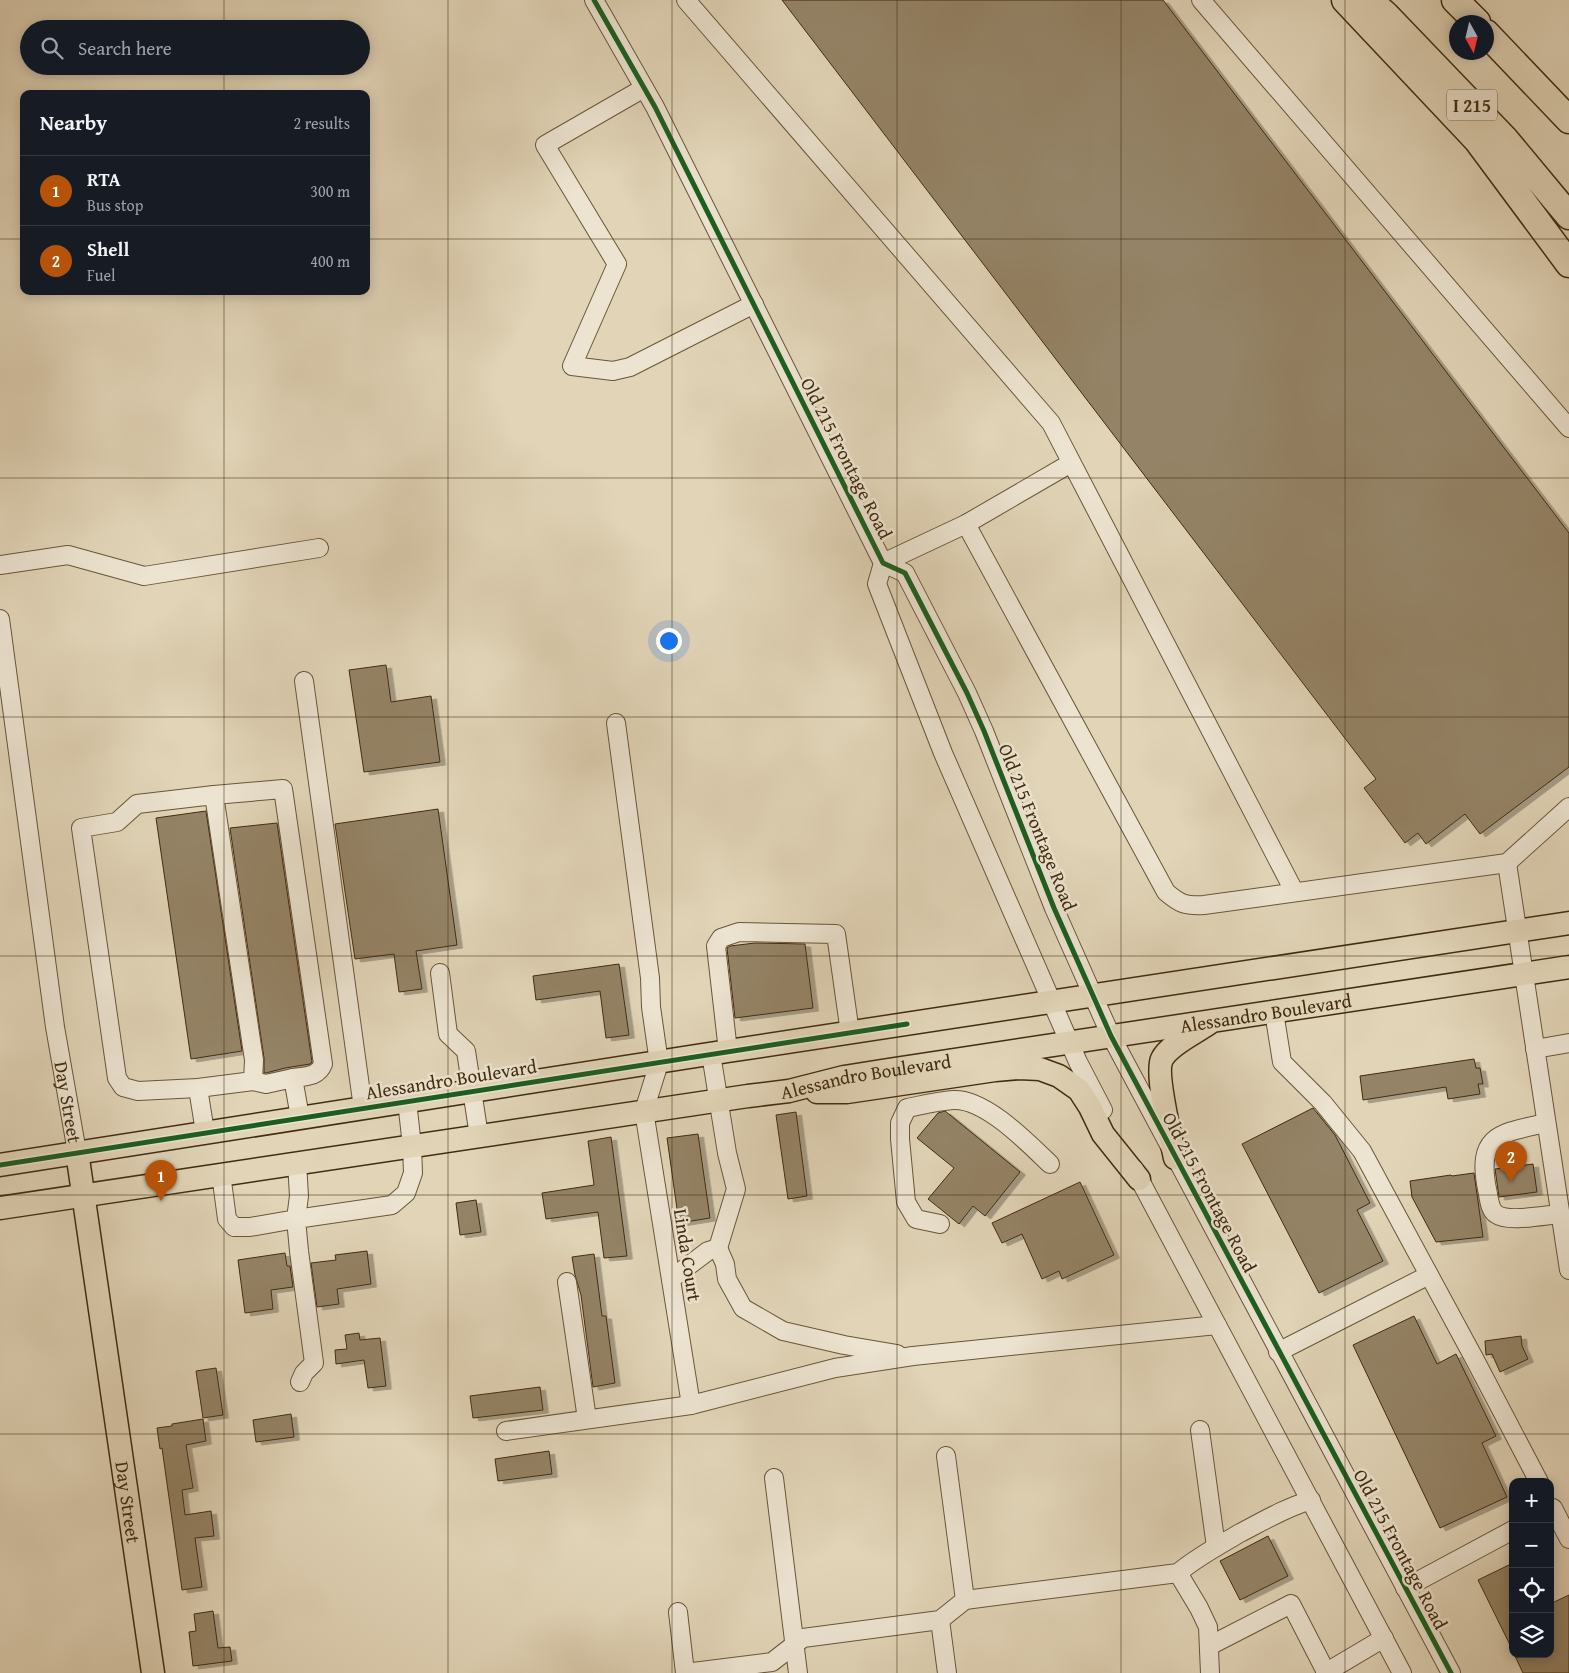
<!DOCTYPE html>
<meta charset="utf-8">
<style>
:root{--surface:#171b24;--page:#242831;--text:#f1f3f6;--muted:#9ea1a6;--line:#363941;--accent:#b45309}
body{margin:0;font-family:"Gentium Book Plus",serif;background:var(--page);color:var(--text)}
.controls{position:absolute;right:15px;bottom:15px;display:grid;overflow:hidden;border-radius:10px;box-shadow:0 2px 12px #0003}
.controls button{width:45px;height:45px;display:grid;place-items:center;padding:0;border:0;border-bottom:1px solid var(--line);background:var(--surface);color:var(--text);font:25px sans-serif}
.compass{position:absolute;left:1449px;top:15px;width:45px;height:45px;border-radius:50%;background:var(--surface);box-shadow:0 2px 12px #0003;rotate:172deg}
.you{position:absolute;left:668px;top:640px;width:18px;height:18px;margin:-12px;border:4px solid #fff;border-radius:50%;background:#1a73e8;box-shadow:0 0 0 8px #1a73e833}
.badge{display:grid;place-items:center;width:32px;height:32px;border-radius:50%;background:var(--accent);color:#fff;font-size:16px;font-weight:700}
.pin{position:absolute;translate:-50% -41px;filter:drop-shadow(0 1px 2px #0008)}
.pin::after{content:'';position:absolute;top:26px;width:18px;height:15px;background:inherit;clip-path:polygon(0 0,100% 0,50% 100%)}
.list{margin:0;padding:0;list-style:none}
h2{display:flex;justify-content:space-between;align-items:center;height:65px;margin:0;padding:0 20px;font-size:21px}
h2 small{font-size:16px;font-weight:400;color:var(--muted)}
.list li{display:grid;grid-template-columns:32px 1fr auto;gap:15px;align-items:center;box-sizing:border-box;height:70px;padding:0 20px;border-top:1px solid var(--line)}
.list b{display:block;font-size:19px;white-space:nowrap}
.list p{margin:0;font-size:16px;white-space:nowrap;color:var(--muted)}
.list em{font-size:16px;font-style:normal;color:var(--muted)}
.icon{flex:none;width:28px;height:28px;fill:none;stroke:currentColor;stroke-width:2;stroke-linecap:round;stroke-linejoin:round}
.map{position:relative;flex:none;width:1569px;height:1673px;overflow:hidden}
.search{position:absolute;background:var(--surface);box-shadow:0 2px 12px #0003;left:20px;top:20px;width:350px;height:55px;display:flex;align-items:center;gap:12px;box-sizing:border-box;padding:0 18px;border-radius:28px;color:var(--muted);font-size:19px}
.panel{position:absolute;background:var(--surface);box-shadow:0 2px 12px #0003;left:20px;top:90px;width:350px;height:205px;border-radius:10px}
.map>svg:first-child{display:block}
.building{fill:#948366;stroke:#412c0f;filter:url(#shadow)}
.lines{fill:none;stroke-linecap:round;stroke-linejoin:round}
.minor-casing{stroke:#695639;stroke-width:20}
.major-casing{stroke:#412c0f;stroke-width:25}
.highway-casing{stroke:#412c0f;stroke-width:29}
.minor{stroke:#ece3d0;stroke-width:18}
.major{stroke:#e1d4b7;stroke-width:22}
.highway{stroke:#e1d4b7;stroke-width:26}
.cycleway-casing{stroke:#ece3d0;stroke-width:8}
.cycleway{stroke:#1b5e20;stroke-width:5}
.grid{fill:none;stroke:#412c0f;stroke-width:1;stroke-opacity:0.55}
.labels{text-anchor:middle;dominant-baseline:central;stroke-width:5;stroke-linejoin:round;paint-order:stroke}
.shield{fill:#ece3d0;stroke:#746349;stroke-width:1}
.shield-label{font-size:18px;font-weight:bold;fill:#412c0f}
.street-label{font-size:19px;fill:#412c0f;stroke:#ece3d0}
</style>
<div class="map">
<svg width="1569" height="1673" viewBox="0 0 1569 1673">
<defs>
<filter id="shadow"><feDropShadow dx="5.5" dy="3" stdDeviation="0" flood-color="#0004"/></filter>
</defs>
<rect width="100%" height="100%" fill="#e1d4b7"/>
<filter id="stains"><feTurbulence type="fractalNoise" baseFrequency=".004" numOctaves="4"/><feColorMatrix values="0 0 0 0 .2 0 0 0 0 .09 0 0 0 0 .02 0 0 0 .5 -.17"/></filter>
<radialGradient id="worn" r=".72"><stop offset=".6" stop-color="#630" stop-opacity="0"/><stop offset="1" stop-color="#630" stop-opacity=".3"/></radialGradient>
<path class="building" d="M 782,0 L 1163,0 L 1569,533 L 1569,767 L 1480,834 L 1465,814 L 1426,844 L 1418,833 L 1405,843 L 1364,788 L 1376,779 Z
M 386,665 L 391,702 L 431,696 L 440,762 L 364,772 L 349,670 Z
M 438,809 L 457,945 L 416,951 L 422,989 L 399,992 L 394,954 L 355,959 L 335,824 Z
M 206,811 L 242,1051 L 191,1059 L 156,818 Z
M 277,823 L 312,1062 L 310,1064 L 285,1068 L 266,1073 L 264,1073 L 264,1058 L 230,828 Z
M 755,943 L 805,944 L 813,1008 L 735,1018 L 727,948 L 730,946 Z
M 619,964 L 629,1035 L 606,1038 L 600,991 L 536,1000 L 533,976 Z
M 1474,1059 L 1476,1068 L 1480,1068 L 1483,1084 L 1478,1084 L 1480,1094 L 1448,1099 L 1446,1087 L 1363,1100 L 1360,1076 Z
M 1313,1108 L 1335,1135 L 1370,1203 L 1357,1210 L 1383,1261 L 1319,1293 L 1242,1144 Z
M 945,1111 L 1020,1172 L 985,1216 L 973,1206 L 959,1224 L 928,1199 L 954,1168 L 917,1138 L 938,1113 Z
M 796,1112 L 807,1196 L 788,1199 L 776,1115 Z
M 698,1134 L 710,1218 L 679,1223 L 667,1138 Z
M 611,1137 L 627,1256 L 604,1258 L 598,1212 L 546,1219 L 542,1193 L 594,1185 L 588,1141 Z
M 1533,1164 L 1537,1192 L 1499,1197 L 1495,1169 Z
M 1474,1173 L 1483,1237 L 1436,1242 L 1412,1197 L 1410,1181 L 1451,1175 L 1452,1176 Z
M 1080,1182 L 1114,1255 L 1062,1279 L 1059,1271 L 1042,1279 L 1022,1234 L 1002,1243 L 992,1223 Z
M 476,1200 L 481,1232 L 460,1235 L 456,1203 Z
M 367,1251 L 371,1284 L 337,1289 L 339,1304 L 317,1307 L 311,1263 L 336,1260 L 335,1255 Z
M 285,1253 L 287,1266 L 290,1266 L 293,1287 L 271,1290 L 273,1309 L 245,1313 L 238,1260 Z
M 594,1254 L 602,1316 L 606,1316 L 615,1383 L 593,1387 L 581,1295 L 575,1275 L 572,1257 Z
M 1414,1316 L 1437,1364 L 1456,1354 L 1496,1436 L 1482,1443 L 1507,1497 L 1440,1528 L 1353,1345 Z
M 359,1333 L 360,1340 L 380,1338 L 386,1386 L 368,1388 L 364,1360 L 336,1364 L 335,1350 L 347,1349 L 345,1335 Z
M 1521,1336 L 1522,1346 L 1528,1359 L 1500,1372 L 1492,1354 L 1486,1355 L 1485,1341 Z
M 216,1368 L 223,1415 L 203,1418 L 196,1371 Z
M 540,1387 L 543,1410 L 473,1418 L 470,1396 Z
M 291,1414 L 294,1437 L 256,1442 L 253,1420 Z
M 203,1419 L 206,1441 L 186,1445 L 193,1488 L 182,1490 L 185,1515 L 211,1511 L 214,1536 L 195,1538 L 202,1587 L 182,1590 L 162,1448 L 160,1449 L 157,1428 L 172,1426 L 172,1424 Z
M 549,1451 L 552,1474 L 498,1481 L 495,1459 Z
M 1268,1536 L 1288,1576 L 1240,1600 L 1220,1561 Z
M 1513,1563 L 1513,1651 L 1478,1580 Z
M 1569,1595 L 1569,1673 L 1523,1673 L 1514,1654 L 1550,1654 L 1550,1604 Z
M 213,1611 L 218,1648 L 230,1647 L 232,1661 L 193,1666 L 189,1632 L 196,1631 L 194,1614 Z"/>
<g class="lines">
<g class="minor-casing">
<g id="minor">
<path d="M 594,0 L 655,107 L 883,563 L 905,573 L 967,693 L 984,731 L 1054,908 L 1111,1036 L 1451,1673"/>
<path d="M 686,0 L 1051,423 L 1294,891"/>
<path d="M 1201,0 L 1569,428"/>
<path d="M 644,88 L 545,145 L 617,264 L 572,366 L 613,371 L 630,367 L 754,304"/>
<path d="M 966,524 L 1166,892 C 1180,904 1185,906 1204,905 L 1507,863 L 1569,807"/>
<path d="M 883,563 L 877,584 L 943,753 L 1078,1062 L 1103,1110"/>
<path d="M 883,563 L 966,524 L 1071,463"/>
<path d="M 0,565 L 68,555 L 144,576 L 319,548"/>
<path id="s1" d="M 0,619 L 55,1027 L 77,1152"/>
<path d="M 304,681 L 363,1108"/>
<path d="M 616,723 L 650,978 L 651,1007 L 659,1063 L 644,1111 L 691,1405"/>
<path d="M 214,795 L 254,1060 L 253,1081 L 198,1088 L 138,1091 L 123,1087 L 117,1078 L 81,828 L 117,822 L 137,804 Z"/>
<path d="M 214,795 L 283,789 L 323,1064 C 318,1077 306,1076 293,1078"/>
<path d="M 1507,863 L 1569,1270"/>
<path d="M 440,973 L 448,1034 L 466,1051 L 479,1136"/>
<path d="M 1274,1012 L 1282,1062 L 1323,1103 L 1362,1151 L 1474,1358 L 1539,1482"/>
<path d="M 1535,1049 L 1569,1043"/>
<path d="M 728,1051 L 716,946 L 721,938 L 739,932 L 836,934 L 850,1033"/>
<path d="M 711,1054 L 727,1153 L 736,1189 L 718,1248"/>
<path d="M 253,1081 L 266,1084 L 293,1078 L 300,1117"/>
<path d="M 198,1088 L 205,1132"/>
<path d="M 1546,1123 C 1501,1133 1476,1134 1487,1189 C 1489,1197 1489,1209 1496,1214 C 1508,1223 1545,1215 1560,1214"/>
<path d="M 1134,1169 L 1402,1673"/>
<path d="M 221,1174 L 227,1219 L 234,1227 L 250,1227 L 296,1219 L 299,1196 L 297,1163"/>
<path d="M 940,1224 L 916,1219 L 906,1202 L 900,1139 L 900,1123 L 907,1108 C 922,1105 938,1101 953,1100 C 985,1098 1028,1143 1050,1164"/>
<path d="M 671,1279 L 708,1251 L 718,1248 L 725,1264 L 727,1279 L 743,1308 L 783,1331 L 844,1345 L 897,1354"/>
<path d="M 567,1282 L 587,1419"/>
<path d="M 1278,1352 L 1429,1275"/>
<path d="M 300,1382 L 304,1373 L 314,1363 L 299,1251 L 296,1219 L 392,1205 L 406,1193 L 413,1173 L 412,1146 L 407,1101"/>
<path d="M 1200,1430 L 1216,1547"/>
<path d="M 506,1431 L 691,1405 L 835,1368 L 913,1356 L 1217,1325"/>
<path d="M 946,1456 L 965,1600"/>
<path d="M 774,1478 L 798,1673"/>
<path d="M 1553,1508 L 1569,1539"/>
<path d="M 1178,1573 L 1199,1608 L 1208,1627 L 1210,1673"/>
<path d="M 1405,1588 L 1513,1530"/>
<path d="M 678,1612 L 685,1673 L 772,1662 L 803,1638 L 940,1620 L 965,1600 L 1178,1573 C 1197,1557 1218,1546 1240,1533 C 1263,1521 1285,1508 1311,1500"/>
<path d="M 940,1620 L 947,1673"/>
<path d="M 1209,1646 L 1291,1604 L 1326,1672"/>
<path d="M 1325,1673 L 1384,1638"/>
</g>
</g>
<g class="major-casing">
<g id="major">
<path d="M 817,1092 L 847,1092 L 995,1070 L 1019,1068 L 1040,1069 L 1059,1076 L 1079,1090 L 1090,1107 L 1103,1134 L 1139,1179"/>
<path id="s2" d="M 77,1152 L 153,1673"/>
<path d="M 1175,1158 C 1171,1139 1155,1073 1162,1059 C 1169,1045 1195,1033 1208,1024"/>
<path d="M 0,1165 L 728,1051 L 1569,923"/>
<path id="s3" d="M 0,1208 L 748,1096 L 789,1091 L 844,1077 L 888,1070 L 1569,967"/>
</g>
</g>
<g class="highway-casing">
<path id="highway" d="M 1345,0 L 1477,140 L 1569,264
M 1369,0 L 1386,15 L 1505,139 L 1569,216
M 1455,0 L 1477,22
M 1486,33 L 1569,120"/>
</g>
<use href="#minor" class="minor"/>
<use href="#major" class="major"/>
<use href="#highway" class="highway"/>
<g class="cycleway-casing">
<path id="cycleway" d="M 594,0 L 655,107 L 883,563 L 905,573 L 967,693 L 984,731 L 1054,908 L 1111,1036 L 1451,1673
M 0,1165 L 907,1024"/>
</g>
<use href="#cycleway" class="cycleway"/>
</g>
<path class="grid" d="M 224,0 L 224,29M 448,0 L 448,1673M 672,0 L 672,1673M 897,0 L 897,1673M 1121,0 L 1121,1673M 1345,0 L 1345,1673M 224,66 L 224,94M 0,239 L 24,239M 366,239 L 1569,239M 224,291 L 224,1673M 0,478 L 1569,478M 0,717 L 1569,717M 0,956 L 1569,956M 0,1195 L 1569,1195M 0,1434 L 1569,1434"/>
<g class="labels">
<rect class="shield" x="1447" y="89.5" width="50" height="31" rx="4"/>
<g class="shield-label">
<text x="1472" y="105">I 215</text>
</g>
<g class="street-label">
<text transform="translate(847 458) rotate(63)">Old 215 Frontage Road</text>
<text transform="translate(1038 827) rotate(68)">Old 215 Frontage Road</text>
<text stroke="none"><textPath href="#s3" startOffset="1281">Alessandro Boulevard</textPath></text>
<text stroke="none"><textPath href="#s3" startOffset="876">Alessandro Boulevard</textPath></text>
<text transform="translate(451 1079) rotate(-9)">Alessandro Boulevard</text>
<text stroke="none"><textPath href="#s1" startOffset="488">Day Street</textPath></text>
<text transform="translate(1210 1192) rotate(62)">Old 215 Frontage Road</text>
<text transform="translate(688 1255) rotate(81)">Linda Court</text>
<text stroke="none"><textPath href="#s2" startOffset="354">Day Street</textPath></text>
<text transform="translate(1401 1549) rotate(62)">Old 215 Frontage Road</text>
</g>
</g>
<rect width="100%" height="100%" filter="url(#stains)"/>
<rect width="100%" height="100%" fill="url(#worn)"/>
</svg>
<div class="controls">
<button>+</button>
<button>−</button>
<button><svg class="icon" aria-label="locate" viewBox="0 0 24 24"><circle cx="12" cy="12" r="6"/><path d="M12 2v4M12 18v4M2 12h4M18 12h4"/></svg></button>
<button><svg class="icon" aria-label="layers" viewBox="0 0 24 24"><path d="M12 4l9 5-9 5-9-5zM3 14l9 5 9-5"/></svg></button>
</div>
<svg class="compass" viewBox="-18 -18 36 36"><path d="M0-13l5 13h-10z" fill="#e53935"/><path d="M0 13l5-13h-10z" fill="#9ea1a6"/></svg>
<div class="you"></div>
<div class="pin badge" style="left:161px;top:1201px">1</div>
<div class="pin badge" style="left:1511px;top:1182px">2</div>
<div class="search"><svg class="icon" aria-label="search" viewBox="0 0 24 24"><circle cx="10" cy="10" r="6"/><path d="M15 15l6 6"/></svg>Search here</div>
<section class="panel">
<h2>Nearby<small>2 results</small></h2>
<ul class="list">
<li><span class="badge">1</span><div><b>RTA</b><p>Bus stop</p></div><em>300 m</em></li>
<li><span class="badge">2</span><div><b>Shell</b><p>Fuel</p></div><em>400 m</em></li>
</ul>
</section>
</div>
